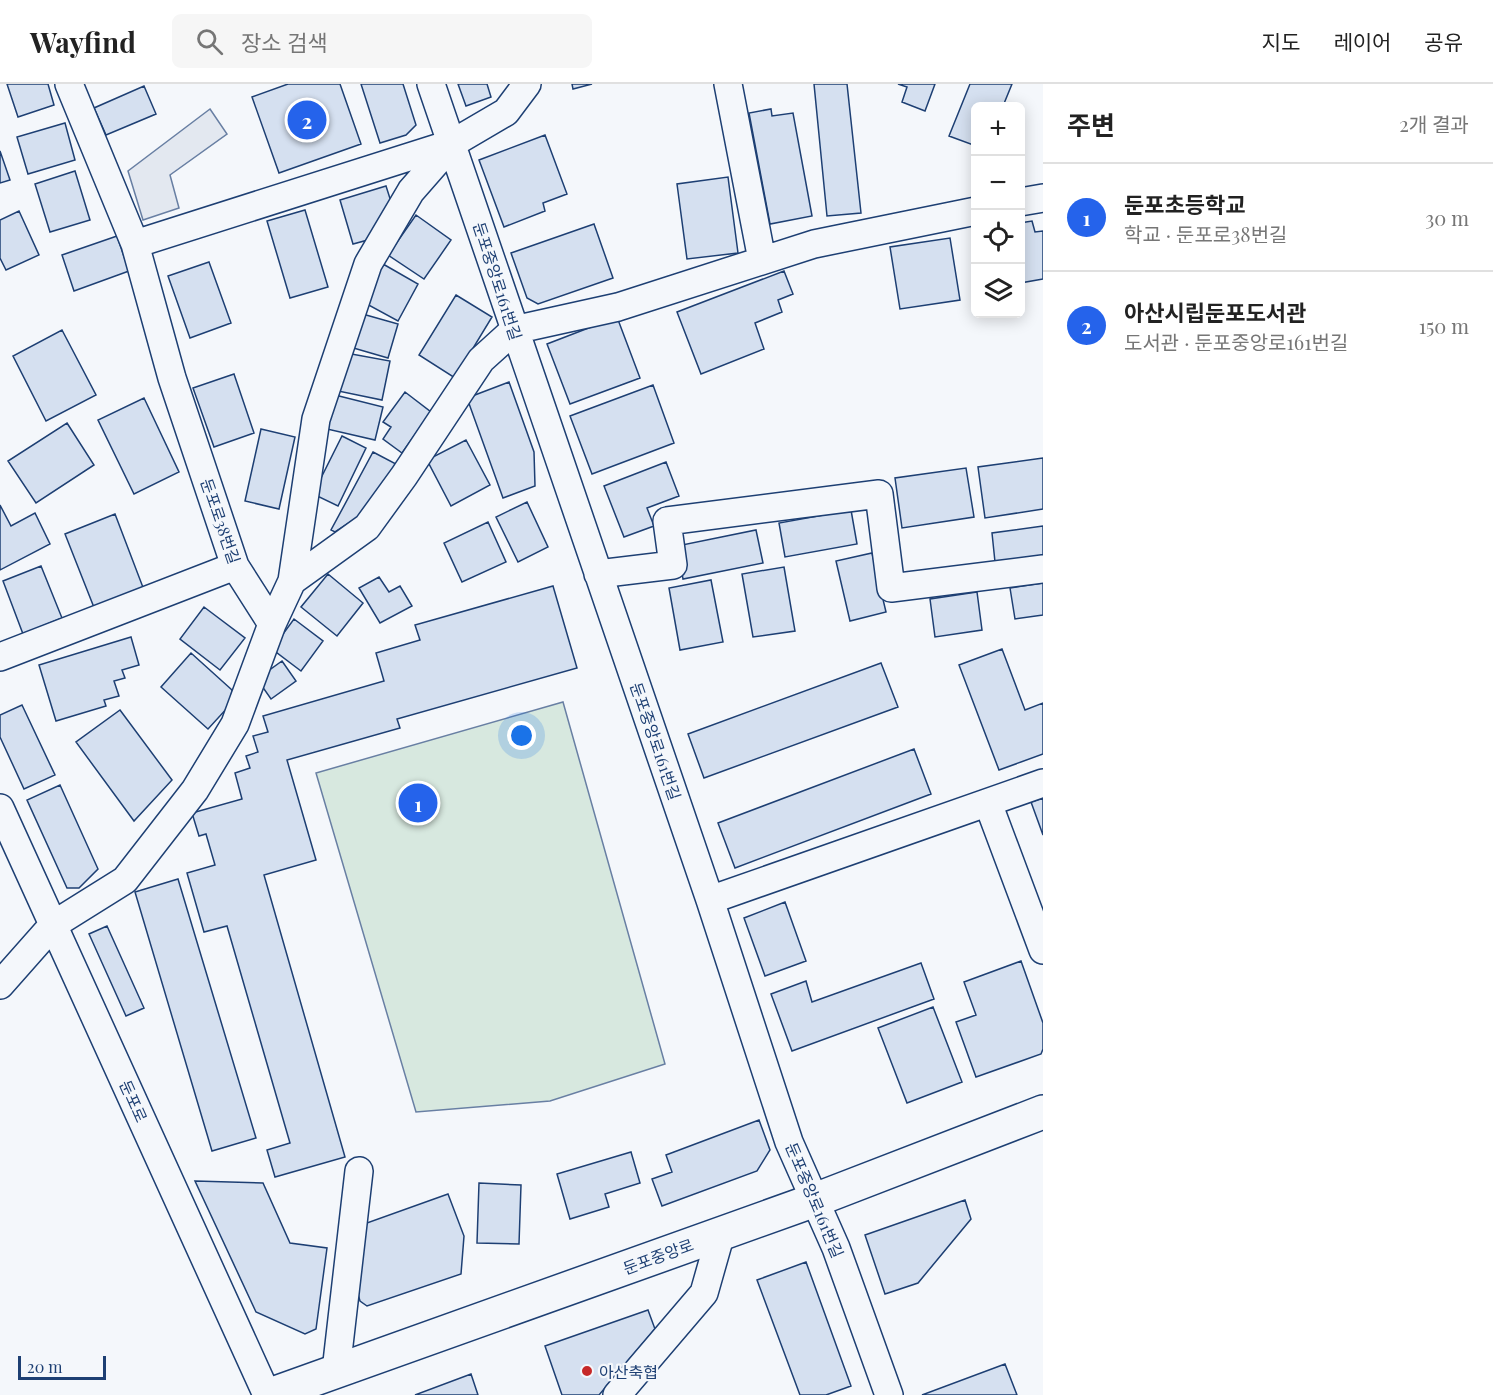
<!DOCTYPE html>
<html lang="ko">
<meta charset="utf-8">
<style>
:root{--surface:#fff;--page:#f6f6f6;--text:#222;--muted:#767676;--line:#e0e0e0;--accent:#2563eb}
body{margin:0;font-family:"Playfair Display","Noto Sans KR",serif;background:var(--page);color:var(--text)}
.controls{position:absolute;right:18px;top:18px;display:grid;overflow:hidden;border-radius:9px;box-shadow:0 3px 15px #0003}
.controls button{width:54px;height:54px;display:grid;place-items:center;padding:0;border:0;border-bottom:2px solid var(--line);background:var(--surface);color:var(--text);font:30px sans-serif}
.scale{position:absolute;left:18px;bottom:15px;width:88px;box-sizing:border-box;padding-left:6px;border:3px solid #1d3f73;border-top:0;font-size:16px;line-height:21px;white-space:nowrap;color:#1d3f73;-webkit-text-stroke:4px #f4f7fb;paint-order:stroke}
.you{position:absolute;left:522px;top:652px;width:21px;height:21px;margin:-15px;border:4px solid #fff;border-radius:50%;background:#1a73e8;box-shadow:0 0 0 9px #1a73e833}
.badge{display:grid;place-items:center;width:39px;height:39px;border-radius:50%;background:var(--accent);color:#fff;font-size:20px;font-weight:700}
.pin{position:absolute;translate:-50% -50%;border:3px solid #fff;box-shadow:0 2px 6px #0006}
.list{margin:0;padding:0;list-style:none}
h2{display:flex;justify-content:space-between;align-items:center;height:78px;margin:0;padding:0 24px;font-size:26px}
h2 small{font-size:20px;font-weight:400;color:var(--muted)}
.list li{display:grid;grid-template-columns:39px 1fr auto;gap:18px;align-items:center;box-sizing:border-box;height:108px;padding:0 24px;border-top:2px solid var(--line)}
.list b{display:block;font-size:22px;white-space:nowrap}
.list p{margin:0;font-size:20px;white-space:nowrap;color:var(--muted)}
.list em{font-size:20px;font-style:normal;color:var(--muted)}
.icon{flex:none;width:33px;height:33px;fill:none;stroke:currentColor;stroke-width:2;stroke-linecap:round;stroke-linejoin:round}
.map{position:relative;flex:none;width:1043px;height:1311px;overflow:hidden}
header{display:flex;align-items:center;gap:36px;box-sizing:border-box;height:84px;padding:0 30px;background:var(--surface);border-bottom:2px solid var(--line)}
header strong{font-size:28px}
nav{display:flex;gap:33px;margin-inline-start:auto;font-size:21px}
.search{width:420px;height:54px;background:var(--page);display:flex;align-items:center;gap:15px;box-sizing:border-box;padding:0 21px;border-radius:9px;color:var(--muted);font-size:22px}
main{display:flex}
aside{flex:1;background:var(--surface)}
.map>svg:first-child{display:block}
.green{fill:#d7e8df;stroke:#687fa3;stroke-width:1.5}
.parking{fill:#e3e8f0;stroke:#687fa3;stroke-width:1.5}
.building{fill:#d5e0f0;stroke:#1d3f73;stroke-width:1.5}
.lines{fill:none;stroke-linecap:round;stroke-linejoin:round}
.street-casing{stroke:#1d3f73;stroke-width:30}
.secondary-casing{stroke:#1d3f73;stroke-width:36}
.street{stroke:#f4f7fb;stroke-width:27}
.secondary{stroke:#f4f7fb;stroke-width:33}
.poi-dot{fill:#c62828;stroke:#f4f7fb;stroke-width:2}
.labels{text-anchor:middle;dominant-baseline:central;stroke-width:4.5;stroke-linejoin:round;paint-order:stroke}
.street-label{font-size:16px;fill:#1d3f73;stroke:#f4f7fb}
.poi-label{font-size:16px;fill:#1d3f73;stroke:#f4f7fb;text-anchor:start}
</style>
<header>
<strong>Wayfind</strong>
<div class="search"><svg class="icon" aria-label="search" viewBox="0 0 24 24"><circle cx="10" cy="10" r="6"/><path d="M15 15l6 6"/></svg>장소 검색</div>
<nav><a>지도</a><a>레이어</a><a>공유</a></nav>
</header>
<main>
<div class="map">
<svg width="1043" height="1311" viewBox="0 0 1043 1311">
<rect width="100%" height="100%" fill="#f4f7fb"/>
<path class="green" d="M 563,618 L 665,980 L 550,1017 L 416,1028 L 316,689 Z"/>
<path class="parking" d="M 210,25 L 227,50 L 170,91 L 179,124 L 143,136 L 128,87 Z"/>
<path class="building" d="M 7,0 L 48,0 L 54,21 L 18,33 Z
M 288,0 L 340,0 L 361,60 L 279,89 L 252,13 Z
M 361,0 L 403,0 L 416,41 L 406,51 L 380,59 Z
M 458,0 L 487,0 L 491,13 L 466,22 Z
M 572,0 L 592,0 L 573,5 Z
M 814,0 L 847,0 L 861,129 L 827,132 Z
M 898,0 L 935,0 L 925,27 L 902,18 L 907,3 Z
M 970,0 L 1012,0 L 1003,22 L 976,22 L 976,62 L 949,52 Z
M 144,2 L 156,30 L 106,51 L 94,24 Z
M 771,25 L 772,32 L 793,29 L 812,132 L 770,140 L 749,29 Z
M 65,39 L 75,76 L 28,90 L 17,53 Z
M 545,51 L 567,110 L 543,119 L 545,127 L 504,143 L 479,76 Z
M 0,67 L 10,96 L 0,99 Z
M 75,87 L 90,136 L 50,148 L 35,100 Z
M 728,93 L 738,169 L 687,175 L 677,100 Z
M 386,102 L 394,127 L 375,154 L 353,160 L 340,116 Z
M 305,126 L 328,203 L 290,214 L 267,137 Z
M 19,127 L 39,171 L 6,186 L 0,174 L 0,136 Z
M 416,131 L 451,156 L 424,195 L 388,171 Z
M 1032,137 L 1035,148 L 1043,147 L 1043,195 L 1020,199 L 1020,139 Z
M 594,140 L 613,194 L 538,220 L 527,214 L 511,169 Z
M 117,152 L 129,187 L 74,207 L 62,171 Z
M 950,154 L 960,216 L 900,225 L 890,163 Z
M 209,178 L 231,239 L 190,254 L 168,192 Z
M 383,180 L 418,200 L 398,237 L 363,218 Z
M 784,187 L 793,210 L 778,216 L 782,228 L 755,239 L 764,265 L 701,290 L 677,228 Z
M 456,211 L 492,233 L 455,294 L 419,271 Z
M 359,229 L 398,240 L 388,274 L 350,263 Z
M 617,233 L 640,294 L 570,320 L 547,260 Z
M 62,246 L 96,311 L 46,337 L 13,272 Z
M 346,269 L 390,277 L 382,316 L 338,307 Z
M 234,290 L 254,349 L 214,363 L 193,304 Z
M 509,298 L 534,368 L 535,402 L 503,414 L 467,314 Z
M 653,301 L 674,359 L 592,390 L 570,332 Z
M 405,308 L 431,328 L 402,369 L 383,355 L 391,343 L 383,338 Z
M 335,311 L 383,323 L 375,356 L 327,345 Z
M 144,314 L 179,388 L 134,410 L 98,336 Z
M 67,339 L 94,381 L 36,419 L 8,377 Z
M 261,345 L 295,353 L 279,425 L 245,417 Z
M 342,352 L 366,364 L 338,422 L 313,410 Z
M 466,356 L 490,401 L 451,422 L 427,376 Z
M 373,368 L 396,380 L 372,424 L 335,448 L 331,446 Z
M 1043,374 L 1043,425 L 985,434 L 978,383 Z
M 666,378 L 679,412 L 647,424 L 654,442 L 624,453 L 604,402 Z
M 966,384 L 974,433 L 902,444 L 895,394 Z
M 527,418 L 548,463 L 518,478 L 496,433 Z
M 0,421 L 11,442 L 35,429 L 50,460 L 0,486 Z
M 851,426 L 857,460 L 785,473 L 779,439 Z
M 115,430 L 144,506 L 95,526 L 65,450 Z
M 488,438 L 506,478 L 462,498 L 444,459 Z
M 1043,442 L 1043,472 L 995,478 L 992,449 Z
M 756,446 L 763,479 L 683,495 L 677,462 Z
M 872,469 L 886,528 L 850,537 L 836,477 Z
M 41,482 L 62,534 L 23,550 L 3,497 Z
M 784,483 L 795,547 L 753,553 L 742,490 Z
M 328,490 L 363,519 L 337,552 L 301,523 Z
M 379,493 L 389,508 L 400,502 L 412,522 L 380,539 L 359,504 Z
M 711,496 L 723,558 L 680,566 L 669,504 Z
M 1043,499 L 1043,531 L 1015,535 L 1010,504 Z
M 553,502 L 577,584 L 397,635 L 400,644 L 287,676 L 316,776 L 264,791 L 345,1073 L 275,1093 L 267,1066 L 290,1059 L 227,842 L 204,848 L 187,789 L 215,781 L 206,750 L 199,752 L 192,729 L 242,715 L 235,689 L 250,684 L 246,672 L 258,668 L 253,652 L 268,648 L 263,632 L 384,597 L 376,569 L 420,556 L 415,541 Z
M 977,508 L 982,546 L 935,553 L 930,515 Z
M 204,523 L 245,554 L 220,586 L 180,555 Z
M 294,535 L 323,557 L 301,587 L 272,565 Z
M 131,553 L 139,581 L 122,586 L 125,594 L 114,597 L 119,612 L 104,616 L 106,622 L 56,637 L 39,581 Z
M 1002,565 L 1025,626 L 1043,619 L 1043,670 L 999,686 L 959,581 Z
M 191,569 L 232,606 L 230,621 L 208,645 L 161,603 Z
M 282,577 L 296,597 L 271,615 L 257,595 Z
M 881,579 L 898,623 L 704,694 L 688,650 Z
M 22,621 L 55,691 L 24,705 L 0,653 L 0,631 Z
M 120,626 L 172,696 L 134,737 L 76,658 Z
M 914,665 L 931,710 L 735,784 L 718,739 Z
M 60,701 L 98,785 L 79,804 L 67,804 L 27,716 Z
M 1043,714 L 1043,751 L 1031,718 Z
M 178,795 L 256,1054 L 212,1067 L 135,808 Z
M 785,818 L 806,877 L 765,892 L 744,834 Z
M 107,842 L 144,924 L 126,932 L 89,850 Z
M 1021,877 L 1043,939 L 1043,965 L 1041,970 L 976,993 L 956,938 L 976,931 L 964,898 Z
M 921,879 L 934,915 L 792,967 L 771,910 L 806,897 L 812,918 Z
M 933,923 L 962,998 L 907,1019 L 878,944 Z
M 759,1036 L 770,1066 L 757,1087 L 662,1122 L 652,1095 L 672,1088 L 666,1071 Z
M 631,1068 L 640,1099 L 605,1110 L 609,1123 L 570,1135 L 557,1090 Z
M 195,1097 L 263,1099 L 290,1159 L 327,1164 L 316,1245 L 305,1250 L 256,1228 Z
M 479,1099 L 521,1101 L 519,1160 L 477,1159 Z
M 448,1110 L 464,1152 L 461,1190 L 367,1222 L 360,1217 L 358,1210 L 364,1140 Z
M 965,1116 L 971,1135 L 918,1199 L 885,1210 L 865,1151 Z
M 806,1178 L 851,1302 L 826,1311 L 800,1311 L 757,1196 Z
M 648,1226 L 655,1245 L 599,1311 L 562,1311 L 545,1262 Z
M 1005,1280 L 1017,1311 L 922,1311 Z
M 471,1290 L 478,1311 L 415,1311 Z"/>
<g class="lines">
<g class="street-casing">
<path id="street" d="M 431,0 L 710,816 L 789,1058 L 836,1164 L 889,1311
M 728,0 L 762,176
M 1020,118 L 1043,114
M 135,160 L 453,59 L 506,28 L 527,0
M 598,490 L 673,481 L 667,437 L 879,410 L 891,504 L 1043,485
M 292,497 L 316,335 L 368,180 L 411,107 L 453,59
M 272,540 L 292,497 L 367,443 L 404,392 L 481,276 L 514,246 L 618,223 L 814,160 L 976,127
M 0,573 L 235,482
M 988,719 L 1043,866
M 0,724 L 267,1311
M 710,816 L 1043,699
M 0,901 L 53,841 L 125,796 L 195,706 L 235,640 L 272,540 L 235,482 L 172,294 L 135,160 L 69,0
M 336,1287 L 359,1087
M 617,1311 L 704,1209 L 721,1149"/>
</g>
<g class="secondary-casing">
<path id="secondary" d="M 270,1311 L 815,1116 L 1043,1028"/>
</g>
<use href="#street" class="street"/>
<use href="#secondary" class="secondary"/>
</g>
<circle class="poi-dot" cx="587" cy="1287" r="6"/>
<g class="labels">
<g class="street-label">
<text transform="translate(498 197) rotate(72)">둔포중앙로161번길</text>
<text transform="translate(221 437) rotate(71)">둔포로38번길</text>
<text transform="translate(656 657) rotate(71)">둔포중앙로161번길</text>
<text transform="translate(134 1017) rotate(66)">둔포로</text>
<text transform="translate(815 1116) rotate(67)">둔포중앙로161번길</text>
<text transform="translate(658 1172) rotate(-20)">둔포중앙로</text>
</g>
<g class="poi-label">
<text x="599" y="1287">아산축협</text>
</g>
</g>
</svg>
<div class="controls">
<button>+</button>
<button>−</button>
<button><svg class="icon" aria-label="locate" viewBox="0 0 24 24"><circle cx="12" cy="12" r="6"/><path d="M12 2v4M12 18v4M2 12h4M18 12h4"/></svg></button>
<button><svg class="icon" aria-label="layers" viewBox="0 0 24 24"><path d="M12 4l9 5-9 5-9-5zM3 14l9 5 9-5"/></svg></button>
</div>
<div class="scale">20 m</div>
<div class="you"></div>
<div class="pin badge" style="left:418px;top:719px">1</div>
<div class="pin badge" style="left:307px;top:36px">2</div>
</div>
<aside>
<h2>주변<small>2개 결과</small></h2>
<ul class="list">
<li><span class="badge">1</span><div><b>둔포초등학교</b><p>학교 · 둔포로38번길</p></div><em>30 m</em></li>
<li><span class="badge">2</span><div><b>아산시립둔포도서관</b><p>도서관 · 둔포중앙로161번길</p></div><em>150 m</em></li>
</ul>
</aside>
</main>
